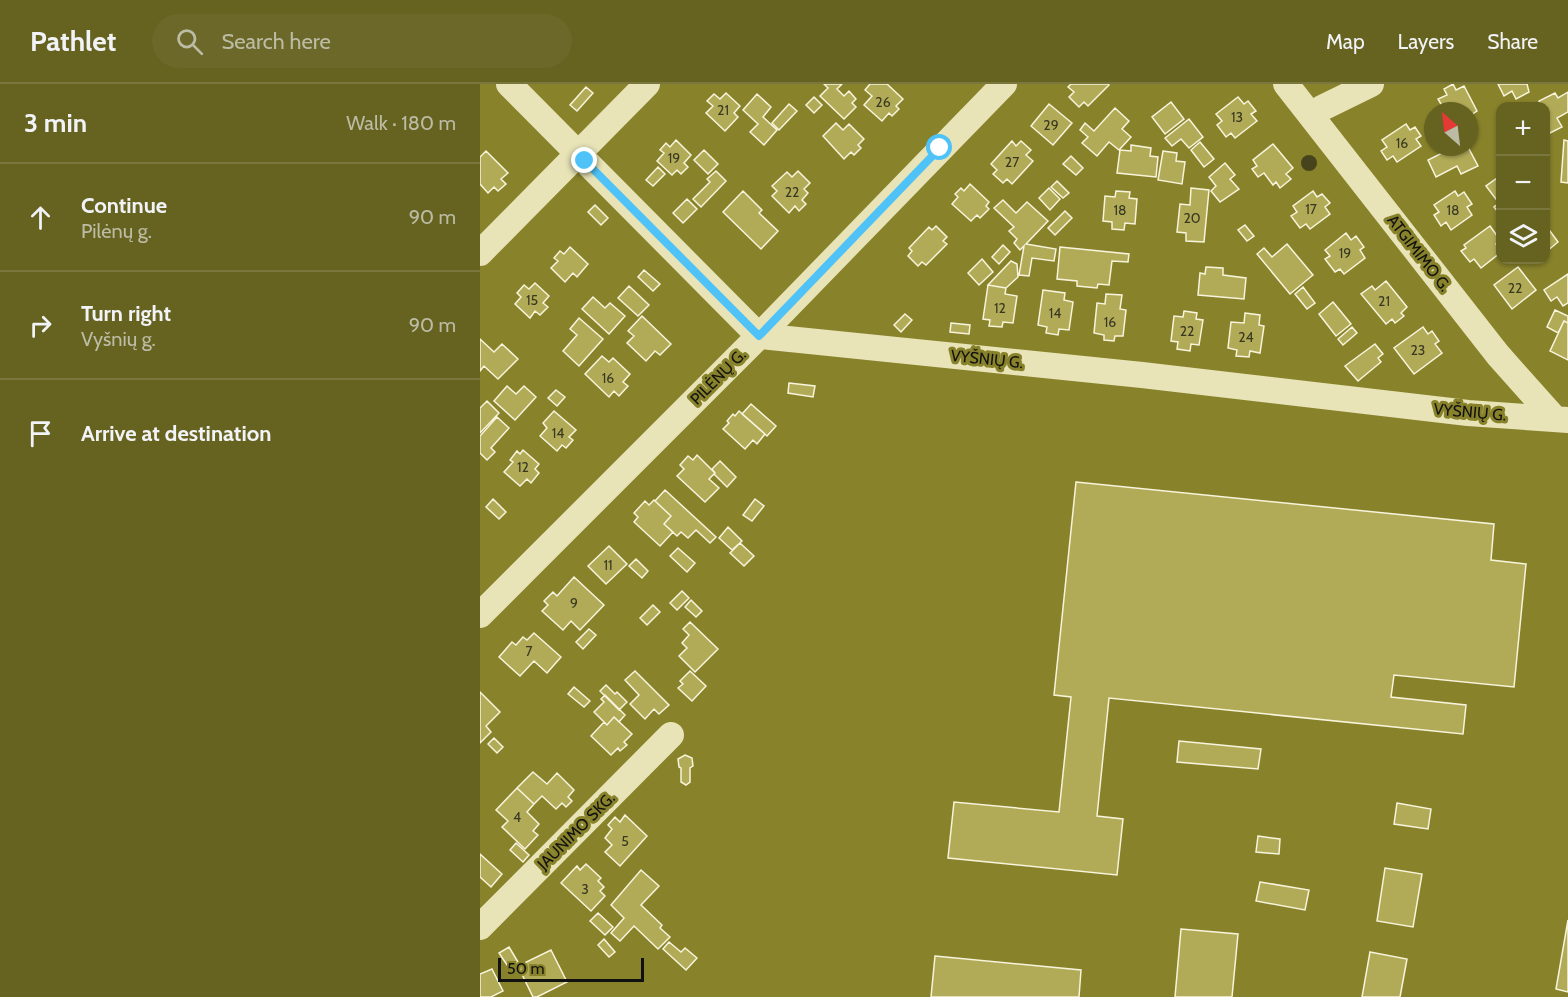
<!DOCTYPE html>
<meta charset="utf-8">
<style>
:root{--surface:#666220;--page:#6c6829;--text:#f1f3f6;--muted:#bcbca5;--line:#79763e}
body{margin:0;font-family:Cabin,sans-serif;background:var(--page);color:var(--text)}
.controls{position:absolute;right:18px;top:18px;display:grid;overflow:hidden;border-radius:12px;box-shadow:0 2px 4px #0004}
.controls button{width:54px;height:54px;display:grid;place-items:center;padding:0;border:0;border-bottom:2px solid var(--line);background:var(--surface);color:var(--text);font:30px sans-serif}
.compass{position:absolute;left:944px;top:18px;width:54px;height:54px;border-radius:50%;background:var(--surface);box-shadow:0 2px 4px #0004;rotate:332deg}
.scale{position:absolute;left:18px;bottom:15px;width:146px;box-sizing:border-box;padding-left:6px;border:3px solid #111;border-top:0;font-size:16px;line-height:21px;white-space:nowrap;color:#111;-webkit-text-stroke:4px #88822b;paint-order:stroke}
.stop{position:absolute;width:18px;height:18px;margin:-14px;border:4px solid #4fc3f7;border-radius:50%;background:#fff}
.stop.end{background:#4fc3f7;border-color:#fff;box-shadow:0 2px 6px #0008}
.list{margin:0;padding:0;list-style:none}
h2{display:flex;justify-content:space-between;align-items:center;height:78px;margin:0;padding:0 24px;font-size:26px}
h2 small{font-size:20px;font-weight:400;color:var(--muted)}
.list li{display:grid;grid-template-columns:39px 1fr auto;gap:18px;align-items:center;box-sizing:border-box;height:108px;padding:0 24px;border-top:2px solid var(--line)}
.list b{display:block;font-size:22px;white-space:nowrap}
.list p{margin:0;font-size:20px;white-space:nowrap;color:var(--muted)}
.list em{font-size:20px;font-style:normal;color:var(--muted)}
.icon{flex:none;width:33px;height:33px;fill:none;stroke:currentColor;stroke-width:2;stroke-linecap:round;stroke-linejoin:round}
.map{position:relative;flex:none;width:1088px;height:913px;overflow:hidden}
header{display:flex;align-items:center;gap:36px;box-sizing:border-box;height:84px;padding:0 30px;background:var(--surface);border-bottom:2px solid var(--line)}
header strong{font-size:28px}
nav{display:flex;gap:33px;margin-inline-start:auto;font-size:21px}
.search{width:420px;height:54px;background:var(--page);display:flex;align-items:center;gap:15px;box-sizing:border-box;padding:0 21px;border-radius:33px;color:var(--muted);font-size:22px}
main{display:flex}
aside{flex:1;background:var(--surface)}
.map>svg:first-child{display:block}
.building{fill:#b1ab57;stroke:#f7f4db;stroke-width:1.5}
.lines{fill:none;stroke-linecap:round;stroke-linejoin:round}
.minor{stroke:#e8e4b8;stroke-width:26}
.tree{fill:#47441d}
.route{stroke:#4fc3f7;stroke-width:8}
.labels{text-anchor:middle;dominant-baseline:central;stroke-width:6;stroke-linejoin:round;paint-order:stroke}
.number-label{font-size:14px;fill:#393822}
.street-label{font-size:16px;fill:#111;stroke:#88822b}
</style>
<header>
<strong>Pathlet</strong>
<div class="search"><svg class="icon" aria-label="search" viewBox="0 0 24 24"><circle cx="10" cy="10" r="6"/><path d="M15 15l6 6"/></svg>Search here</div>
<nav><a>Map</a><a>Layers</a><a>Share</a></nav>
</header>
<main>
<aside>
<h2>3 min<small>Walk · 180 m</small></h2>
<ul class="list">
<li><svg class="icon" aria-label="ahead" viewBox="0 0 24 24"><path d="M12 20V5M6 11l6-6 6 6"/></svg><div><b>Continue</b><p>Pilėnų g.</p></div><em>90 m</em></li>
<li><svg class="icon" aria-label="right" viewBox="0 0 24 24"><path d="M7 20v-9h11M14 6l5 5-5 5"/></svg><div><b>Turn right</b><p>Vyšnių g.</p></div><em>90 m</em></li>
<li><svg class="icon" aria-label="arrive" viewBox="0 0 24 24"><path d="M6 21V4h12l-3 4 3 4H6"/></svg><div><b>Arrive at destination</b></div></li>
</ul>
</aside>
<div class="map">
<svg width="1088" height="913" viewBox="0 0 1088 913">
<rect width="100%" height="100%" fill="#88822b"/>
<path class="building" d="M 344,0 L 362,0 L 357,5 L 364,12 L 369,7 L 376,15 L 372,19 L 376,23 L 364,35 L 340,12 L 348,4 Z
M 390,0 L 407,0 L 423,15 L 416,22 L 419,25 L 412,32 L 409,29 L 402,37 L 384,21 L 392,12 L 385,6 Z
M 591,0 L 628,0 L 629,1 L 608,22 L 604,18 L 599,23 L 589,13 L 594,8 L 588,3 Z
M 973,0 L 976,6 L 984,2 L 997,27 L 991,31 L 994,37 L 989,40 L 989,27 L 965,27 L 958,15 L 967,11 L 964,5 Z
M 1018,0 L 1047,0 L 1049,8 L 1036,15 L 1032,7 L 1024,12 Z
M 106,3 L 113,9 L 97,27 L 90,21 Z
M 1088,8 L 1088,28 L 1077,34 L 1082,43 L 1066,51 L 1066,22 L 1061,22 L 1059,17 L 1075,9 L 1078,14 Z
M 246,9 L 260,22 L 254,29 L 258,33 L 245,47 L 226,29 L 233,22 L 227,17 L 234,10 L 240,15 Z
M 277,10 L 291,23 L 283,33 L 297,46 L 284,61 L 270,48 L 278,40 L 263,26 Z
M 334,13 L 342,21 L 334,29 L 326,21 Z
M 758,13 L 764,20 L 768,17 L 776,27 L 771,30 L 777,37 L 755,54 L 751,49 L 746,53 L 737,41 L 742,37 L 736,30 Z
M 691,18 L 704,35 L 685,50 L 672,33 Z
M 309,20 L 317,27 L 299,46 L 292,39 Z
M 569,20 L 592,39 L 573,61 L 551,42 Z
M 635,24 L 649,37 L 642,45 L 651,53 L 639,66 L 629,58 L 617,72 L 602,59 L 608,53 L 600,46 L 605,39 L 614,47 Z
M 709,35 L 723,53 L 709,64 L 701,55 L 692,62 L 685,54 Z
M 356,39 L 363,46 L 369,40 L 384,55 L 378,61 L 381,64 L 374,71 L 371,68 L 364,75 L 343,52 Z
M 926,40 L 930,46 L 935,43 L 941,52 L 936,55 L 941,62 L 917,78 L 913,72 L 907,76 L 901,67 L 907,63 L 902,56 Z
M 196,56 L 211,71 L 204,79 L 208,83 L 201,90 L 197,86 L 192,91 L 177,77 L 184,69 L 180,66 L 186,59 L 190,63 Z
M 1084,56 L 1088,57 L 1088,99 L 1081,98 Z
M 532,57 L 536,62 L 541,57 L 551,66 L 546,71 L 553,77 L 532,100 L 527,95 L 523,99 L 513,90 L 517,86 L 511,80 Z
M 720,58 L 734,75 L 724,83 L 711,66 Z
M 793,60 L 813,84 L 806,90 L 811,95 L 800,104 L 796,98 L 793,101 L 784,89 L 778,93 L 772,85 L 777,82 L 773,76 Z
M 651,61 L 671,64 L 670,72 L 678,73 L 676,93 L 637,89 L 640,66 L 651,67 Z
M 974,63 L 988,63 L 998,82 L 981,90 L 977,82 L 956,93 L 948,76 Z
M 224,66 L 238,80 L 228,90 L 214,76 Z
M 6,67 L 28,89 L 21,95 L 26,100 L 18,107 L 14,103 L 8,109 L 0,100 L 0,73 Z
M 683,67 L 697,69 L 696,77 L 705,78 L 702,100 L 678,96 Z
M 591,72 L 603,84 L 596,91 L 583,80 Z
M 745,79 L 755,91 L 750,95 L 759,105 L 740,118 L 731,107 L 736,102 L 729,93 Z
M 178,83 L 185,90 L 173,102 L 166,96 Z
M 236,87 L 246,97 L 221,123 L 213,115 L 230,98 L 227,95 Z
M 318,87 L 330,99 L 324,105 L 328,109 L 322,116 L 326,120 L 319,127 L 315,122 L 309,129 L 292,112 L 297,107 L 292,102 L 307,88 L 312,93 Z
M 1020,92 L 1020,131 L 1014,123 L 1019,119 L 1006,102 Z
M 577,97 L 589,109 L 583,114 L 571,103 Z
M 490,100 L 509,118 L 506,122 L 509,125 L 500,134 L 497,131 L 491,137 L 472,120 L 478,113 L 475,110 L 481,104 L 484,107 Z
M 569,104 L 580,115 L 570,126 L 559,114 Z
M 711,104 L 729,106 L 724,158 L 706,157 L 706,149 L 697,148 L 700,120 L 710,121 Z
M 263,107 L 282,126 L 279,129 L 298,147 L 281,165 L 243,128 Z
M 636,107 L 650,108 L 649,114 L 657,115 L 655,140 L 645,139 L 644,146 L 632,145 L 632,138 L 623,137 L 625,112 L 635,113 Z
M 833,107 L 837,113 L 842,110 L 850,119 L 845,123 L 850,130 L 830,145 L 826,140 L 820,144 L 811,132 L 817,128 L 813,122 Z
M 975,107 L 978,112 L 984,108 L 992,120 L 987,123 L 992,131 L 971,146 L 966,138 L 961,142 L 954,131 L 959,128 L 954,121 Z
M 207,115 L 217,125 L 203,139 L 193,129 Z
M 523,116 L 536,129 L 547,118 L 568,137 L 546,160 L 576,165 L 574,177 L 552,174 L 549,192 L 539,191 L 544,162 L 540,166 L 534,159 L 537,155 L 529,147 L 534,143 L 514,124 Z
M 115,121 L 128,134 L 121,141 L 108,128 Z
M 585,127 L 592,134 L 575,151 L 568,144 Z
M 765,141 L 774,152 L 767,157 L 758,146 Z
M 456,142 L 467,153 L 463,157 L 467,160 L 446,181 L 442,178 L 438,182 L 428,172 L 432,167 L 429,164 L 449,143 L 452,146 Z
M 1010,142 L 1020,156 L 1016,160 L 1020,169 L 1001,184 L 994,175 L 990,178 L 981,167 L 986,164 L 984,161 Z
M 1067,143 L 1078,158 L 1066,168 L 1066,144 Z
M 866,149 L 871,156 L 876,152 L 884,163 L 880,166 L 885,174 L 864,190 L 860,185 L 855,188 L 845,175 L 850,172 L 845,166 Z
M 807,160 L 833,191 L 810,210 L 777,170 L 784,164 L 792,173 Z
M 523,161 L 530,168 L 519,180 L 512,173 Z
M 90,163 L 108,180 L 97,193 L 93,189 L 85,198 L 71,184 L 78,177 L 74,174 L 80,167 L 84,170 Z
M 580,163 L 649,170 L 648,178 L 632,177 L 629,201 L 618,200 L 617,204 L 597,202 L 597,197 L 577,195 Z
M 502,175 L 513,188 L 499,201 L 488,189 Z
M 531,177 L 537,180 L 538,193 L 526,204 L 508,201 Z
M 726,183 L 743,184 L 743,191 L 766,194 L 764,215 L 718,211 L 720,189 L 725,190 Z
M 1038,183 L 1056,206 L 1032,225 L 1014,201 Z
M 164,186 L 180,200 L 173,207 L 158,193 Z
M 1088,190 L 1088,219 L 1083,222 L 1077,213 L 1071,217 L 1064,206 Z
M 906,197 L 927,223 L 921,229 L 924,232 L 915,239 L 912,235 L 906,240 L 881,210 L 892,202 L 895,206 Z
M 55,199 L 69,212 L 63,219 L 68,223 L 60,231 L 55,227 L 50,234 L 35,220 L 41,213 L 37,209 L 44,201 L 49,205 Z
M 508,201 L 526,204 L 525,210 L 537,212 L 533,239 L 523,238 L 522,243 L 509,242 L 510,236 L 503,235 Z
M 149,202 L 169,221 L 158,232 L 138,214 Z
M 823,203 L 835,219 L 827,225 L 815,210 Z
M 563,206 L 585,209 L 584,216 L 593,218 L 589,246 L 579,245 L 578,251 L 566,249 L 567,243 L 558,241 Z
M 626,210 L 642,211 L 640,225 L 646,226 L 643,252 L 635,252 L 634,257 L 624,256 L 624,251 L 614,249 L 617,219 L 625,220 Z
M 113,213 L 125,224 L 130,219 L 145,232 L 129,250 L 102,225 Z
M 853,218 L 871,240 L 856,252 L 839,230 Z
M 1075,226 L 1088,232 L 1088,239 L 1084,237 L 1078,249 L 1067,243 Z
M 704,227 L 717,229 L 716,235 L 723,236 L 719,261 L 711,260 L 710,267 L 697,265 L 698,258 L 691,257 L 694,232 L 703,233 Z
M 765,229 L 780,231 L 779,241 L 784,242 L 780,269 L 770,267 L 769,273 L 756,272 L 757,266 L 748,264 L 751,238 L 764,239 Z
M 425,230 L 432,236 L 421,248 L 414,241 Z
M 162,232 L 191,260 L 180,271 L 175,267 L 166,277 L 147,259 L 154,252 L 148,247 Z
M 99,234 L 123,255 L 99,282 L 83,267 L 97,251 L 90,245 Z
M 1084,237 L 1088,239 L 1088,276 L 1070,267 Z
M 471,239 L 490,241 L 489,250 L 470,248 Z
M 872,243 L 877,249 L 863,261 L 858,255 Z
M 943,243 L 948,250 L 952,247 L 959,257 L 955,260 L 962,269 L 934,290 L 914,264 Z
M 0,255 L 14,268 L 22,260 L 38,275 L 18,295 L 4,282 L 0,287 Z
M 895,260 L 903,270 L 898,274 L 901,278 L 878,297 L 865,282 Z
M 122,272 L 129,278 L 133,274 L 150,290 L 143,298 L 148,302 L 139,312 L 134,307 L 129,313 L 105,290 Z
M 309,299 L 335,302 L 333,313 L 308,309 Z
M 27,302 L 36,310 L 44,302 L 56,313 L 35,336 L 14,317 Z
M 76,306 L 85,313 L 77,322 L 68,314 Z
M 7,317 L 19,329 L 0,349 L 0,324 Z
M 271,320 L 296,342 L 287,352 L 262,330 Z
M 74,327 L 96,346 L 89,353 L 93,356 L 86,364 L 82,361 L 77,367 L 60,352 L 67,344 L 63,339 Z
M 259,327 L 285,350 L 277,360 L 273,356 L 265,365 L 243,345 L 249,339 L 247,337 L 253,330 L 255,332 Z
M 17,333 L 29,344 L 11,364 L 15,368 L 7,376 L 0,369 L 0,352 Z
M 43,366 L 59,380 L 55,385 L 59,389 L 51,399 L 47,395 L 40,402 L 24,388 L 33,378 L 30,376 L 37,367 L 40,370 Z
M 217,371 L 235,389 L 229,395 L 239,404 L 225,418 L 197,392 L 204,385 L 200,381 L 208,372 L 213,376 Z
M 240,377 L 256,393 L 247,403 L 234,390 L 235,389 L 232,385 Z
M 596,398 L 1014,440 L 1011,476 L 1046,480 L 1034,603 L 914,591 L 911,613 L 986,621 L 983,650 L 629,614 L 617,732 L 643,735 L 637,791 L 468,774 L 474,718 L 579,728 L 591,613 L 574,611 Z
M 185,406 L 236,453 L 230,459 L 216,446 L 208,454 L 201,448 L 197,452 L 184,440 L 191,432 L 175,417 Z
M 13,415 L 26,428 L 19,435 L 6,423 Z
M 275,415 L 284,422 L 272,437 L 263,431 Z
M 174,416 L 191,432 L 184,440 L 193,448 L 180,462 L 154,438 L 158,433 L 154,429 L 165,417 L 169,421 Z
M 248,443 L 262,457 L 252,466 L 239,454 Z
M 260,459 L 274,472 L 264,482 L 250,469 Z
M 129,462 L 147,480 L 126,500 L 108,482 Z
M 198,464 L 215,479 L 207,488 L 190,472 Z
M 156,475 L 168,487 L 162,494 L 149,482 Z
M 94,493 L 124,521 L 100,546 L 91,537 L 83,546 L 62,527 L 68,521 L 64,517 L 73,508 L 77,512 Z
M 202,507 L 209,514 L 197,526 L 190,519 Z
M 211,516 L 222,527 L 216,533 L 205,523 Z
M 173,521 L 180,528 L 167,541 L 160,534 Z
M 210,538 L 238,565 L 215,588 L 199,572 L 207,564 L 202,559 L 209,551 L 203,545 Z
M 109,545 L 116,551 L 103,565 L 96,558 Z
M 54,549 L 81,573 L 67,589 L 54,577 L 40,592 L 19,573 L 32,558 L 36,561 L 43,553 L 47,556 Z
M 155,587 L 189,621 L 179,630 L 174,625 L 165,635 L 150,620 L 159,611 L 145,596 Z
M 210,587 L 226,602 L 212,617 L 198,604 L 203,600 L 200,597 Z
M 126,601 L 135,610 L 137,608 L 147,618 L 139,626 L 120,607 Z
M 94,603 L 110,617 L 104,623 L 88,610 Z
M 0,608 L 20,628 L 6,642 L 11,648 L 0,659 Z
M 125,611 L 145,631 L 139,638 L 134,633 L 127,641 L 114,628 L 124,618 L 121,615 Z
M 134,633 L 152,650 L 144,658 L 147,661 L 140,667 L 138,664 L 131,671 L 111,652 L 124,638 L 127,641 Z
M 14,654 L 23,663 L 17,669 L 8,660 Z
M 699,657 L 781,665 L 778,685 L 697,678 Z
M 205,671 L 212,674 L 213,682 L 210,684 L 210,698 L 206,701 L 201,698 L 201,684 L 199,683 L 198,675 Z
M 53,688 L 67,700 L 77,689 L 94,706 L 88,713 L 92,717 L 86,723 L 82,719 L 76,725 L 62,712 L 54,720 L 37,704 Z
M 37,704 L 54,720 L 47,728 L 59,740 L 53,747 L 58,751 L 45,765 L 22,743 L 28,737 L 16,726 Z
M 917,719 L 951,725 L 948,745 L 914,740 Z
M 145,731 L 167,752 L 140,782 L 125,768 L 132,761 L 125,754 L 132,745 L 128,741 L 135,733 L 140,738 Z
M 778,752 L 800,755 L 799,770 L 776,768 Z
M 36,759 L 49,771 L 43,778 L 30,766 Z
M 0,770 L 22,790 L 11,803 L 0,793 Z
M 106,780 L 121,794 L 118,797 L 124,803 L 120,807 L 125,812 L 111,827 L 81,799 L 97,782 L 100,786 Z
M 905,784 L 942,790 L 933,843 L 897,837 Z
M 161,786 L 179,802 L 161,821 L 182,841 L 180,844 L 190,853 L 178,865 L 154,842 L 140,857 L 131,849 L 144,834 L 131,821 Z
M 780,798 L 829,806 L 825,826 L 776,817 Z
M 118,829 L 133,843 L 125,851 L 110,837 Z
M 1088,836 L 1088,908 L 1076,905 Z
M 701,845 L 758,850 L 752,913 L 695,913 Z
M 124,855 L 135,868 L 129,873 L 118,861 Z
M 189,858 L 201,868 L 205,864 L 217,874 L 206,886 L 183,865 Z
M 29,863 L 38,878 L 29,884 L 19,869 Z
M 71,866 L 87,898 L 57,913 L 53,913 L 38,882 Z
M 890,868 L 927,875 L 920,913 L 882,913 Z
M 455,872 L 601,886 L 599,913 L 451,913 Z
M 12,885 L 23,907 L 11,913 L 0,913 L 0,890 Z"/>
<g class="lines">
<path class="minor" d="M 29,0 L 279,252 L 662,291 L 988,329 L 1088,336
M 806,0 L 1018,271 L 1075,335
M 832,31 L 842,24 L 891,0
M 0,169 L 167,0
M 0,531 L 279,252 L 524,0
M 0,843 L 191,651"/>
</g>
<circle class="tree" cx="829" cy="79" r="8"/>
<g class="lines">
<path class="route" d="M 105,77 L 279,252 L 460,64"/>
</g>
<g class="labels">
<g class="number-label">
<text x="403" y="18">26</text>
<text x="243" y="26">21</text>
<text x="757" y="33">13</text>
<text x="571" y="41">29</text>
<text x="922" y="59">16</text>
<text x="194" y="74">19</text>
<text x="532" y="78">27</text>
<text x="312" y="108">22</text>
<text x="831" y="125">17</text>
<text x="640" y="126">18</text>
<text x="973" y="126">18</text>
<text x="712" y="134">20</text>
<text x="865" y="169">19</text>
<text x="1035" y="204">22</text>
<text x="52" y="216">15</text>
<text x="904" y="217">21</text>
<text x="520" y="224">12</text>
<text x="575" y="229">14</text>
<text x="630" y="238">16</text>
<text x="707" y="247">22</text>
<text x="766" y="253">24</text>
<text x="938" y="266">23</text>
<text x="128" y="294">16</text>
<text x="78" y="349">14</text>
<text x="43" y="383">12</text>
<text x="128" y="481">11</text>
<text x="94" y="519">9</text>
<text x="49" y="567">7</text>
<text x="37" y="733">4</text>
<text x="145" y="757">5</text>
<text x="105" y="805">3</text>
</g>
<g class="street-label">
<text transform="translate(939 169) rotate(52)">ATGIMIMO G.</text>
<text transform="translate(507 275) rotate(6)">VYŠNIŲ G.</text>
<text transform="translate(238 293) rotate(-45)">PILĖNŲ G.</text>
<text transform="translate(990 328) rotate(5)">VYŠNIŲ G.</text>
<text transform="translate(96 747) rotate(-45)">JAUNIMO SKG.</text>
</g>
</g>
</svg>
<div class="controls">
<button>+</button>
<button>−</button>
<button><svg class="icon" aria-label="layers" viewBox="0 0 24 24"><path d="M12 4l9 5-9 5-9-5zM3 14l9 5 9-5"/></svg></button>
</div>
<svg class="compass" viewBox="-18 -18 36 36"><path d="M0-13l5 13h-10z" fill="#e53935"/><path d="M0 13l5-13h-10z" fill="#bcbca5"/></svg>
<div class="scale">50 m</div>
<div class="stop" style="left:460px;top:64px"></div>
<div class="stop end" style="left:105px;top:77px"></div>
</div>
</main>
